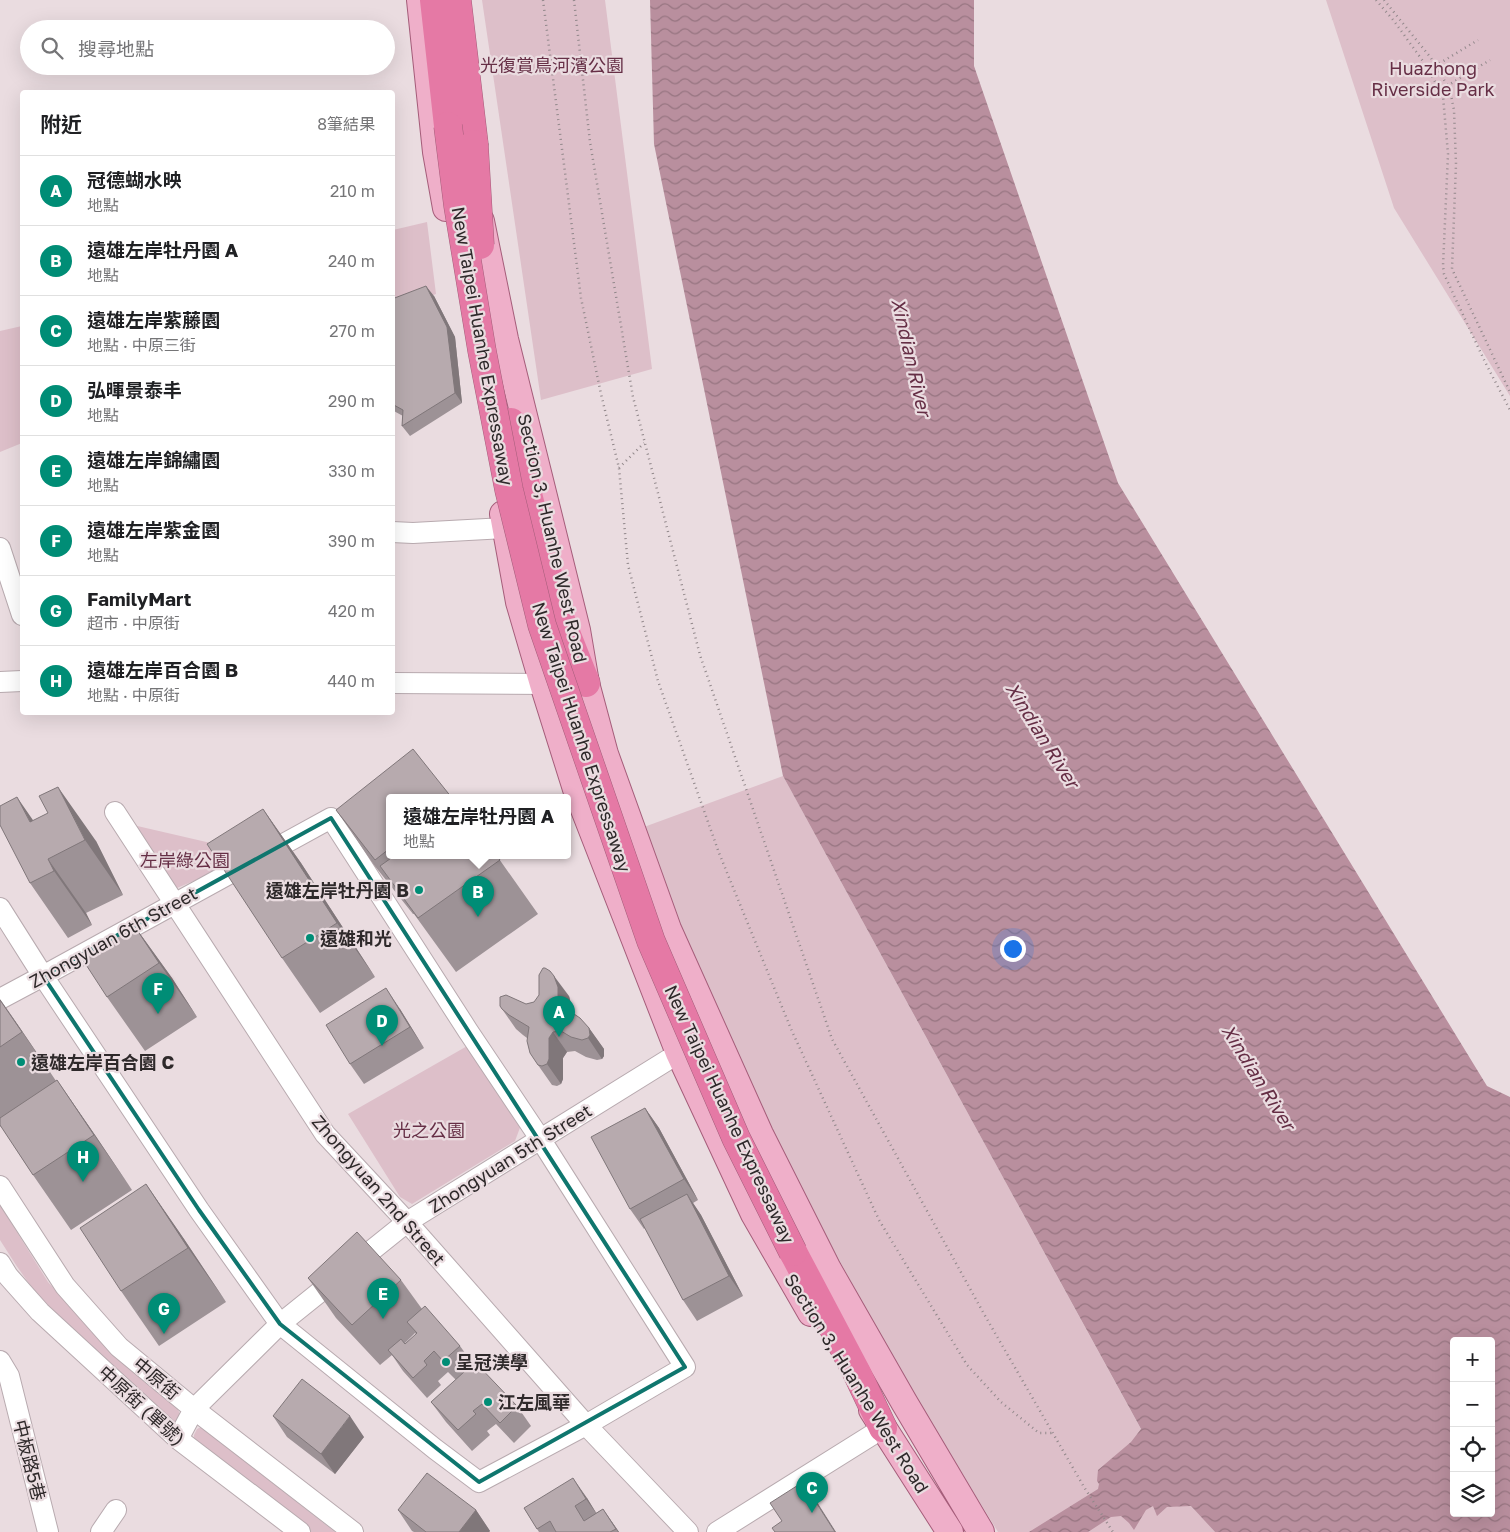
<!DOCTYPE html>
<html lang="zh-TW">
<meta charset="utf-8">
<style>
:root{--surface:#fff;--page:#f6f6f6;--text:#202124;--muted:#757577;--line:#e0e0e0;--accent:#008d76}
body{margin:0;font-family:"Golos Text","Noto Sans TC",sans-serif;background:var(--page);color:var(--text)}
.controls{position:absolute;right:15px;bottom:15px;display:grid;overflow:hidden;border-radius:5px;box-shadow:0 5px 20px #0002}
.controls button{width:45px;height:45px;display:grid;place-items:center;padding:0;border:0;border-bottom:1px solid var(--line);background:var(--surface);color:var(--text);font:25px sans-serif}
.you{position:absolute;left:1012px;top:948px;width:18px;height:18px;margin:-12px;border:4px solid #fff;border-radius:50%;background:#1a73e8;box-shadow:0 0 0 8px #1a73e833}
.badge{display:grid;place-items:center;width:32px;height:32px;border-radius:50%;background:var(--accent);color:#fff;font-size:16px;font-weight:700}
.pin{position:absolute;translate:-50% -41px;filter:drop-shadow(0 1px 2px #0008)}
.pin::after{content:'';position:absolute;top:26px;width:18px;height:15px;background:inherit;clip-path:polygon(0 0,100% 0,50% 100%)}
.popup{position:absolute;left:386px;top:794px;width:185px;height:65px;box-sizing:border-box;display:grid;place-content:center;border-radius:5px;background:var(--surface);filter:drop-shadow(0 1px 4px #0005);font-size:16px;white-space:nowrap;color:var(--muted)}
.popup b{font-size:19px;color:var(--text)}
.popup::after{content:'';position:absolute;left:50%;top:100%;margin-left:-10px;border:10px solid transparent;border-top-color:var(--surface)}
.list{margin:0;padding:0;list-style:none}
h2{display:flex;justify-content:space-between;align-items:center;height:65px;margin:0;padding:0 20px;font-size:21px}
h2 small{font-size:16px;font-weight:400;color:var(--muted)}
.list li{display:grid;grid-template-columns:32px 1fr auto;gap:15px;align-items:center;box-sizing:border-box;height:70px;padding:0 20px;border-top:1px solid var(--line)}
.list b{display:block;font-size:19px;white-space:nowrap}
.list p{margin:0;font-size:16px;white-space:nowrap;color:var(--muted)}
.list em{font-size:16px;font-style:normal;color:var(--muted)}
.icon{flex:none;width:28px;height:28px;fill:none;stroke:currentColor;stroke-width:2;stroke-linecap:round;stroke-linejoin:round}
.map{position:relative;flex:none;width:1510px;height:1532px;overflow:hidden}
.search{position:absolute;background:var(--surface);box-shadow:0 5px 20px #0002;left:20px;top:20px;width:375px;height:55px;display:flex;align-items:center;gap:12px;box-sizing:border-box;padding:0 18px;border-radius:28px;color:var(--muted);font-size:19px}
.panel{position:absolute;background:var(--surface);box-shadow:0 5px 20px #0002;left:20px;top:90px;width:375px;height:625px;border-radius:5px}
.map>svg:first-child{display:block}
.green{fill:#ddbfc9}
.water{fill:url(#water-waves);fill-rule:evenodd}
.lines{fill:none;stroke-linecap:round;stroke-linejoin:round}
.minor-casing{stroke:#b8aaaf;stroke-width:22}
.major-casing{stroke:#a55d7a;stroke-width:28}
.highway-casing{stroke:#a55d7a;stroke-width:29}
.path{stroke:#92888b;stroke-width:2.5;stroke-dasharray:1 4;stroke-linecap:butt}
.minor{stroke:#fff;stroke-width:20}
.major{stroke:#efafc9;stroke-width:26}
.highway{stroke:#e579a5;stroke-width:28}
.highway-bridge-casing{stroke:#a55d7a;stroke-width:29;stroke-linecap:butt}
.highway-bridge{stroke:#e579a5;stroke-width:28}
.wall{fill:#9d9296;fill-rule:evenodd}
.shaded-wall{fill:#80777a}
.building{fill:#b7aaae;stroke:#80777a}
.marked{fill:none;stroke:#0f766e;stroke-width:4;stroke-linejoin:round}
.poi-dot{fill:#008d76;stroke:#eadce0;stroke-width:2}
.labels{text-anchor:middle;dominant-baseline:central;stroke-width:4.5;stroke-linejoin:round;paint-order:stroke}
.park-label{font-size:18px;fill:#662f46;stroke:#eadce0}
.street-label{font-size:18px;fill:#2e292a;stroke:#eadce0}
.poi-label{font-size:18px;font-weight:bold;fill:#2e292a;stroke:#eadce0;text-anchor:start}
.water-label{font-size:19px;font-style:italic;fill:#652e45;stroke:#eadce0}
</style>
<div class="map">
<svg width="1510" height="1532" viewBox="0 0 1510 1532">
<defs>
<pattern id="water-waves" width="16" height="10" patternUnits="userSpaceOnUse" patternTransform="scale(1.25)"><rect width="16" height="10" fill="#b98f9e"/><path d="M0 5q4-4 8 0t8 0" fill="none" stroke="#977581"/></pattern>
</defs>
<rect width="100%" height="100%" fill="#eadce0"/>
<path class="green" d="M 482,0 L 605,0 L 652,369 L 541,400 Z
M 1326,0 L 1510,0 L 1510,396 L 1394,208 Z
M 427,222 L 436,294 L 393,310 L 393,230 Z
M 22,326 L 22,443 L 0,452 L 0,331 Z
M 783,776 L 1171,1484 L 1215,1532 L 998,1532 L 906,1382 L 791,1172 L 688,944 L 644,827 Z
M 133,825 L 228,847 L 253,856 L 177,888 Z
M 469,1045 L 521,1125 L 515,1141 L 412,1204 L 400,1197 L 348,1114 Z
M 0,1205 L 48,1282 L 85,1323 L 176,1405 L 179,1412 L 179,1420 L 174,1424 L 77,1336 L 37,1295 L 16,1265 L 0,1240 Z
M 201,1427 L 335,1532 L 310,1532 L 194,1443 L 194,1435 L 197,1429 Z"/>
<path class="water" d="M 650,0 L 974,0 L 974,66 L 1118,483 L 1487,1086 L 1510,1097 L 1510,1532 L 1215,1532 L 1191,1506 L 1167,1507 L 1157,1516 L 1153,1506 L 1146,1510 L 1134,1530 L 1129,1523 L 1121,1516 L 1111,1517 L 1088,1532 L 1029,1532 L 1098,1489 L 1099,1484 L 1097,1481 L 1098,1470 L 1131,1442 L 1141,1429 L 783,776 L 654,144 ZM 1454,1341 L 1491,1341 L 1491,1513 L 1454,1513 Z"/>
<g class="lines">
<g class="minor-casing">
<path id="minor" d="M 392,532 L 413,533 L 505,528
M 0,548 L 22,615
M 0,682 L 22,681
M 392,683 L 555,684
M 115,812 L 325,1134 L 407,1222 L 586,1425 L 688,1532
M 0,908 L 43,976 L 199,1210 L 280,1324 L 435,1449 L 479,1482 L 586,1425 L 685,1367 L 541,1140 L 468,1031 L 331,818 L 43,976 L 0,999
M 0,1186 L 65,1286 L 119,1347 L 194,1409 L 353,1532
M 0,1263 L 8,1276 L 40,1312 L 178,1439 L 300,1532
M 0,1361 L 9,1376 L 48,1532
M 178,1439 L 194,1409 L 280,1324 L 407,1222 L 679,1053
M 101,1532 L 116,1510
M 717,1532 L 883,1428"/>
</g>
<g class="major-casing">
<path id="major" d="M 420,0 L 436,152 L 446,208
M 481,221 L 505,339 L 577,630 L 586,683 L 605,754 L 668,929 L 760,1134 L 828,1269 L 904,1402 L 981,1532
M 503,514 L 519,602 L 543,684 L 576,789 L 679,1053 L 754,1214 L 811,1313
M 872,1410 L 950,1532"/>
</g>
<g class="highway-casing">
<path id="highway" d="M 434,0 L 448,126
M 457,0 L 474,144
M 511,422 L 526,486 L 557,610 L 586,683
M 793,1252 L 857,1373 L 883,1428"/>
</g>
<path class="path" d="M 543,0 L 581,298 L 601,394 L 619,468 L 628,565 L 658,681 L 719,853 L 791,1029 L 879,1220 L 967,1365 L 1001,1402 L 1039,1433 L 1053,1433
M 574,0 L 590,142 L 633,397 L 700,655 L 832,1039 L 984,1314 L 1084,1487 L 1113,1532
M 1376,0 L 1394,21 L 1425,64 L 1443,96 L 1448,154 L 1443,266 L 1444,274 L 1485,362 L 1510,410
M 1384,0 L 1431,58 L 1450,90 L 1454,110 L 1456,164 L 1452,269 L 1510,392
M 1435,66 L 1478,40
M 1447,86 L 1490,60
M 619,468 L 644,443"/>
<use href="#minor" class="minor"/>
<use href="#major" class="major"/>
<use href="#highway" class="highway"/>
<g class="highway-bridge-casing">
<path id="highway-bridge" d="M 448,126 L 458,206 L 482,351 L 509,490 L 542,625 L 651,941 L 736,1138 L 793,1252
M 474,144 L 480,245"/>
</g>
<use href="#highway-bridge" class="highway-bridge"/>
</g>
<path class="wall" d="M 434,296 L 455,337 L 462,403 L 410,436 L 402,426 L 403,416 L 392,410 L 392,299 Z
M 389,798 L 389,856 L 497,856 L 538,914 L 456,972 L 414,914 L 413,914 L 374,865 L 336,810 Z
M 263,809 L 301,863 L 375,977 L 320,1013 L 282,958 Z
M 34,821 L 96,841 L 123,895 L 86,913 L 92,925 L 68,938 L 30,883 Z
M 133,924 L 172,978 L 197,1017 L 145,1051 L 107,997 Z
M 569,996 L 572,1008 L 572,1014 L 589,1028 L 604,1049 L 604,1056 L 602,1059 L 597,1060 L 586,1057 L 575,1051 L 567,1052 L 563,1058 L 563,1079 L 561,1084 L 557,1086 L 552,1085 L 538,1065 L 527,1038 L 523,1035 L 516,1029 L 502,1009 Z
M 0,999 L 56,1081 L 57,1080 L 95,1135 L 132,1190 L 71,1230 L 33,1175 L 1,1126 L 0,1127 Z
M 400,1009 L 424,1048 L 364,1084 L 350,1064 Z
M 645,1108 L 659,1128 L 698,1200 L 693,1203 L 701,1215 L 743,1296 L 697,1321 L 683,1300 L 645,1228 L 644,1229 L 630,1209 Z
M 146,1184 L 184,1239 L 226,1302 L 159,1346 L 121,1291 Z
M 308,1278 L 401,1280 L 422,1309 L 460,1346 L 473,1364 L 517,1406 L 531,1426 L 514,1443 L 496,1424 L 487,1431 L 490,1435 L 472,1451 L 446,1422 L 431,1402 L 456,1380 L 448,1372 L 438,1381 L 441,1385 L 427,1398 L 403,1371 L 392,1355 L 380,1365 L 336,1318 ZM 415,1333 L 416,1334 L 405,1344 L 405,1343 Z
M 273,1416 L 364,1437 L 335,1474 L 287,1437 Z
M 587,1498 L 596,1513 L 603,1509 L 619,1532 L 539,1532 L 524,1508 Z
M 398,1510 L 476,1510 L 490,1531 L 489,1532 L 414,1532 L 412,1531 Z"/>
<path class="shaded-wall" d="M 426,286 L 434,296 L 455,337 L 462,403 L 455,393 Z
M 58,787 L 96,841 L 123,895 L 85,840 Z
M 17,797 L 55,852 L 30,822 Z
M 263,809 L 301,863 L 375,977 L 337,923 Z
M 48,859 L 86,913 L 92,925 L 54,871 Z
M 133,924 L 172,978 L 197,1017 L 159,963 Z
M 554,976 L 569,996 L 572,1008 L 572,1033 L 558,1012 Z
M 386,988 L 400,1009 L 424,1048 L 410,1027 Z
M 0,999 L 18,1025 L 60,1087 L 22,1032 Z
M 589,1028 L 604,1049 L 604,1056 L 602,1059 L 588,1038 Z
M 553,1032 L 567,1052 L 563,1058 L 563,1079 L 561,1084 L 547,1064 L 549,1038 Z
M 57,1080 L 95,1135 L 132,1190 L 94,1135 Z
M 645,1108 L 659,1128 L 698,1200 L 684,1179 Z
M 146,1184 L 184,1239 L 226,1302 L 188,1248 Z
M 687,1194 L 701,1215 L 743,1296 L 729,1276 Z
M 350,1416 L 364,1437 L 335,1474 L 321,1454 Z
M 573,1478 L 587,1498 L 600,1519 L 586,1499 Z
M 803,1482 L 817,1502 L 836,1532 L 835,1532 Z
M 603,1509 L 619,1532 L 618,1532 L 616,1529 Z
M 476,1510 L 490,1531 L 489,1532 L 459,1532 Z"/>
<path class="building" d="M 426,286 L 447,327 L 455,393 L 402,426 L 403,410 L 392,404 L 392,299 Z
M 413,749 L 452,798 L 389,798 L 389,849 L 375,860 L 336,810 Z
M 58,787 L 85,840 L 48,859 L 54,871 L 30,883 L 0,825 L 0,806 L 17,797 L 30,822 L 48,813 L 39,796 Z
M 263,809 L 337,923 L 282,958 L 207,844 Z
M 394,856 L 497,856 L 500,860 L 418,918 L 380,866 Z
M 133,924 L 159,963 L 107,997 L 81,957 Z
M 543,968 L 545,968 L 550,971 L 554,976 L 558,987 L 558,1012 L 559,1014 L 574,1014 L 580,1018 L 589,1028 L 590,1035 L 588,1038 L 582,1040 L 571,1037 L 561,1031 L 553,1032 L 549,1038 L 549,1059 L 547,1064 L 542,1066 L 538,1065 L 530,1053 L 527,1041 L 529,1027 L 509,1015 L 502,1009 L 500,1006 L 500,997 L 506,995 L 526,1004 L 534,1002 L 539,995 L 539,975 Z
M 386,988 L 410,1027 L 350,1064 L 326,1025 Z
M 0,1000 L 22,1032 L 0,1047 Z
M 57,1080 L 94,1135 L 33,1175 L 0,1125 L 0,1118 Z
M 645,1108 L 684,1179 L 630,1209 L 591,1137 Z
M 146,1184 L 188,1248 L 121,1291 L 80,1228 Z
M 687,1194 L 729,1276 L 683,1300 L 640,1219 Z
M 357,1232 L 401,1280 L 352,1325 L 308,1278 Z
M 425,1306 L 460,1346 L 443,1361 L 434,1351 L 424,1361 L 427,1365 L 413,1378 L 388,1350 L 401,1339 L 405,1344 L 417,1333 L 407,1322 Z
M 475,1362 L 517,1406 L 500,1423 L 482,1404 L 473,1411 L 476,1414 L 458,1430 L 431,1402 Z
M 302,1379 L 350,1416 L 321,1454 L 273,1416 Z
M 427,1473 L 476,1510 L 459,1532 L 426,1532 L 398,1510 Z
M 573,1478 L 586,1499 L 575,1506 L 584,1521 L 603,1509 L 616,1529 L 610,1532 L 556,1532 L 550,1521 L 537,1529 L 524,1508 Z
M 803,1482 L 835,1532 L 775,1532 L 772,1528 L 782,1521 L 770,1503 Z"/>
<path class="marked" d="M 331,818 L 685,1367 L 479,1482 L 280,1324 L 199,1210 L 43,976 Z"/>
<g class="poi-dot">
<circle cx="419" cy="890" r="5"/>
<circle cx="310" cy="938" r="5"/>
<circle cx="21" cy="1062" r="5"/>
<circle cx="446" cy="1362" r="5"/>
<circle cx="488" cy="1402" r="5"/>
</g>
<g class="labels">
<g class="park-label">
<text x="552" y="65">光復賞鳥河濱公園</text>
<text x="1433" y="68">Huazhong<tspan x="1433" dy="21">Riverside Park</tspan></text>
<text x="185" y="860">左岸綠公園</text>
<text x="429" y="1130">光之公園</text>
</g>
<g class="street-label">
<text transform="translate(483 346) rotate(80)">New Taipei Huanhe Expressaway</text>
<text transform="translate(553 538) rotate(77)">Section 3, Huanhe West Road</text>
<text transform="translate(582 737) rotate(72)">New Taipei Huanhe Expressaway</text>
<text transform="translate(113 937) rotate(-29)">Zhongyuan 6th Street</text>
<text transform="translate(730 1114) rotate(65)">New Taipei Huanhe Expressaway</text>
<text transform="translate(510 1158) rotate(-32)">Zhongyuan 5th Street</text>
<text transform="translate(379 1190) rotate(49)">Zhongyuan 2nd Street</text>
<text transform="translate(157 1378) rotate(40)">中原街</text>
<text transform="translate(857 1383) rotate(58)">Section 3, Huanhe West Road</text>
<text transform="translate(142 1405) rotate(42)">中原街 (單號)</text>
<text transform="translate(30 1460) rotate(76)">中板路5巷</text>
</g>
<g class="poi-label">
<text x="409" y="890" text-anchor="end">遠雄左岸牡丹園 B</text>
<text x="320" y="938">遠雄和光</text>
<text x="31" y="1062">遠雄左岸百合園 C</text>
<text x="456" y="1362">呈冠渼學</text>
<text x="498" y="1402">江左風華</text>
</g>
<g class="water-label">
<text transform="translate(912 357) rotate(77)">Xindian River</text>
<text transform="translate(1043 735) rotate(58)">Xindian River</text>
<text transform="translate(1259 1077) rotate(58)">Xindian River</text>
</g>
</g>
</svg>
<div class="controls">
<button>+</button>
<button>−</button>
<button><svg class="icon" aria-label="locate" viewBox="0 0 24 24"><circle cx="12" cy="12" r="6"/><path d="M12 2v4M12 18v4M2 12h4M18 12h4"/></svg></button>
<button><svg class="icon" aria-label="layers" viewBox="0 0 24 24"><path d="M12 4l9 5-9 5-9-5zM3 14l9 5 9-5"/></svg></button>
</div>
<div class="you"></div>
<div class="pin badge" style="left:559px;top:1037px">A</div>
<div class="pin badge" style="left:478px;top:917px">B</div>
<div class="popup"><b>遠雄左岸牡丹園 A</b>地點</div>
<div class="pin badge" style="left:812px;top:1513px">C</div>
<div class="pin badge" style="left:382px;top:1046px">D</div>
<div class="pin badge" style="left:383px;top:1319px">E</div>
<div class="pin badge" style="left:158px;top:1014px">F</div>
<div class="pin badge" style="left:164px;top:1334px">G</div>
<div class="pin badge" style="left:83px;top:1182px">H</div>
<div class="search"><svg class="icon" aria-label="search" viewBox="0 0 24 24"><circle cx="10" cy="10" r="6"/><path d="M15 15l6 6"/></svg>搜尋地點</div>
<section class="panel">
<h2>附近<small>8筆結果</small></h2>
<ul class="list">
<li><span class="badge">A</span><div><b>冠德蝴水映</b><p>地點</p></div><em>210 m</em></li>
<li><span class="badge">B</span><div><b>遠雄左岸牡丹園 A</b><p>地點</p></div><em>240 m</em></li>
<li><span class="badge">C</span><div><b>遠雄左岸紫藤園</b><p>地點 · 中原三街</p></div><em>270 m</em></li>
<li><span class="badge">D</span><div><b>弘暉景泰丰</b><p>地點</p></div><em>290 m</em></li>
<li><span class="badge">E</span><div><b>遠雄左岸錦繡園</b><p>地點</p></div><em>330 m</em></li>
<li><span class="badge">F</span><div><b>遠雄左岸紫金園</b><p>地點</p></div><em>390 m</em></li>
<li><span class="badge">G</span><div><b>FamilyMart</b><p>超市 · 中原街</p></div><em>420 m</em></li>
<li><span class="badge">H</span><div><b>遠雄左岸百合園 B</b><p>地點 · 中原街</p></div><em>440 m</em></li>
</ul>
</section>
</div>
